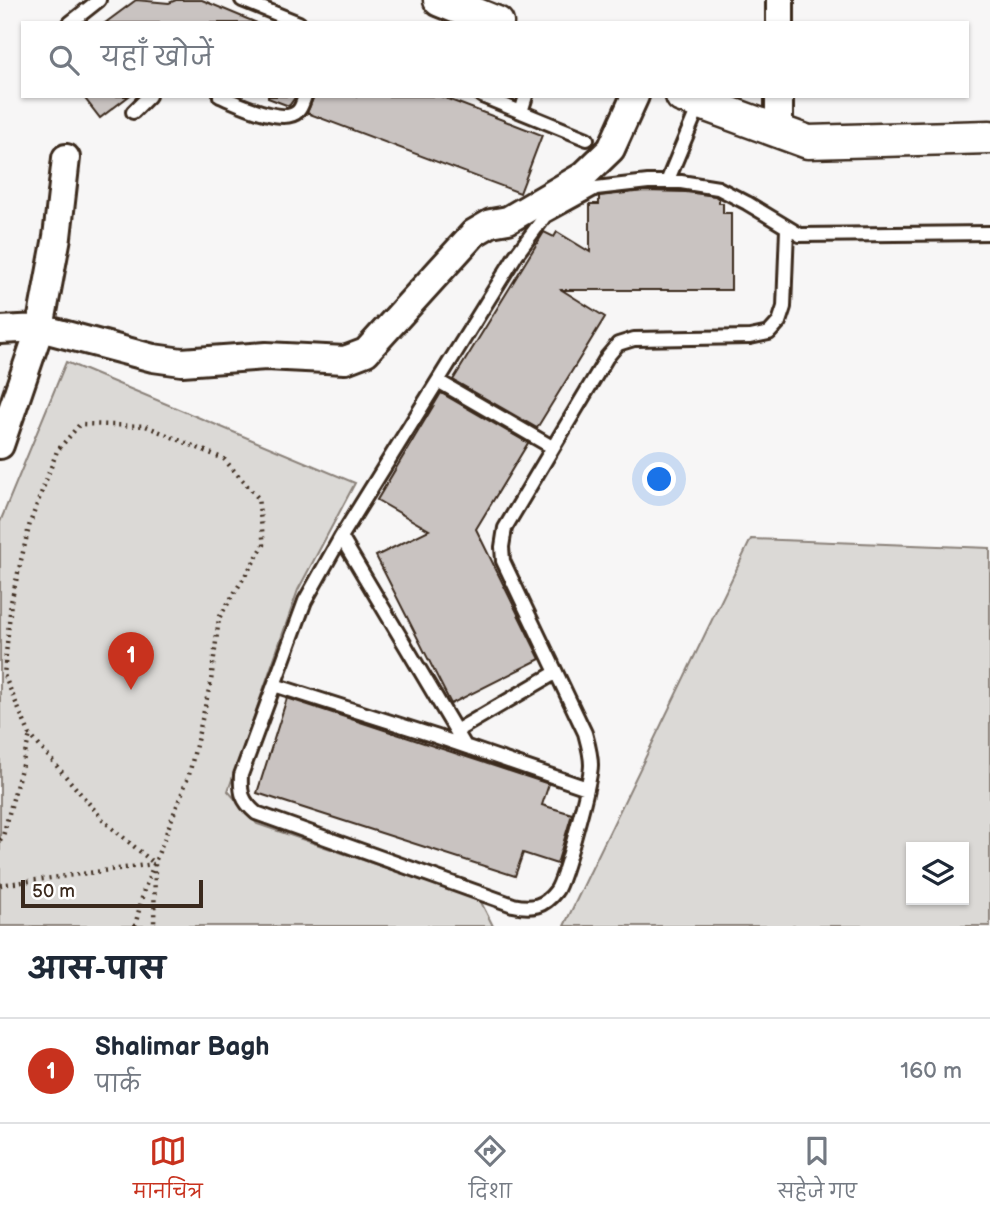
<!DOCTYPE html>
<html lang="hi">
<meta charset="utf-8">
<style>
:root{--surface:#fff;--page:#f2f2f3;--text:#1f2937;--muted:#747a83;--line:#e0e1e3;--accent:#c8321e}
body{margin:0;font-family:"Balsamiq Sans","Playpen Sans Deva",sans-serif;background:var(--page);color:var(--text)}
.controls{position:absolute;right:21px;bottom:21px;display:grid;overflow:hidden;border-radius:0px;box-shadow:0 2px 5px #0004}
.controls button{width:63px;height:63px;display:grid;place-items:center;padding:0;border:0;border-bottom:2px solid var(--line);background:var(--surface);color:var(--text);font:35px sans-serif}
.scale{position:absolute;left:21px;bottom:18px;width:182px;box-sizing:border-box;padding-left:7px;border:4px solid #3b2a1e;border-top:0;font-size:19px;line-height:24px;white-space:nowrap;color:#3b2a1e;-webkit-text-stroke:5px #fff;paint-order:stroke}
.you{position:absolute;left:660px;top:480px;width:24px;height:24px;margin:-18px;border:5px solid #fff;border-radius:50%;background:#1a73e8;box-shadow:0 0 0 10px #1a73e833}
.badge{display:grid;place-items:center;width:46px;height:46px;border-radius:50%;background:var(--accent);color:#fff;font-size:23px;font-weight:700}
.pin{position:absolute;translate:-50% -58px;filter:drop-shadow(0 2px 4px #0008)}
.pin::after{content:'';position:absolute;top:37px;width:24px;height:21px;background:inherit;clip-path:polygon(0 0,100% 0,50% 100%)}
.list{margin:0;padding:0;list-style:none}
h2{display:flex;justify-content:space-between;align-items:center;height:91px;margin:0;padding:0 28px;font-size:30px}
h2 small{font-size:23px;font-weight:400;color:var(--muted)}
.list li{display:grid;grid-template-columns:46px 1fr auto;gap:21px;align-items:center;box-sizing:border-box;height:105px;padding:0 28px;border-top:2px solid var(--line)}
.list b{display:block;font-size:26px;white-space:nowrap}
.list p{margin:0;font-size:23px;white-space:nowrap;color:var(--muted)}
.list em{font-size:23px;font-style:normal;color:var(--muted)}
.icon{flex:none;width:38px;height:38px;fill:none;stroke:currentColor;stroke-width:2;stroke-linecap:round;stroke-linejoin:round}
.map{position:relative;flex:none;width:990px;height:926px;overflow:hidden}
.search{position:absolute;background:var(--surface);box-shadow:0 2px 5px #0004;left:21px;right:21px;top:21px;height:77px;display:flex;align-items:center;gap:18px;box-sizing:border-box;padding:0 24px;border-radius:0px;color:var(--muted);font-size:26px}
.sheet{height:196px;background:var(--surface)}
nav{display:flex;justify-content:space-around;align-items:center;box-sizing:border-box;height:98px;border-top:2px solid var(--line);background:var(--surface);font-size:19px;color:var(--muted)}
nav a{display:grid;justify-items:center;gap:4px}
nav .on{color:var(--accent)}
.map>svg:first-child{display:block}
.green{fill:#dbd9d6;stroke:#8b827a;stroke-width:2;fill-rule:evenodd}
.building{fill:#c9c3c1;stroke:#3b2a1e;stroke-width:2}
.lines{fill:none;stroke-linecap:round;stroke-linejoin:round}
.service-casing{stroke:#3b2a1e;stroke-width:18}
.minor-casing{stroke:#3b2a1e;stroke-width:32}
.tertiary-casing{stroke:#3b2a1e;stroke-width:37}
.path{stroke:#3b2a1e;stroke-width:4.5;stroke-dasharray:2 5;stroke-linecap:butt}
.service{stroke:#fff;stroke-width:12}
.minor{stroke:#fff;stroke-width:26}
.tertiary{stroke:#fff;stroke-width:32}
</style>
<div class="map">
<svg width="990" height="926" viewBox="0 0 990 926">
<rect width="100%" height="100%" fill="#f7f6f6"/>
<filter id="ink" filterUnits="userSpaceOnUse"><feTurbulence type="fractalNoise" baseFrequency=".0143" numOctaves="2"/><feDisplacementMap in="SourceGraphic" scale="14" xChannelSelector="R" yChannelSelector="G"/><feConvolveMatrix kernelMatrix="1 2 1 2 8 2 1 2 1" color-interpolation-filters="sRGB"/></filter>
<g filter="url(#ink)">
<path class="green" d="M 66,362 L 355,483 L 298,590 L 228,791 L 257,824 L 480,900 L 493,926 L 0,926 L 0,522 Z
M 751,539 L 990,548 L 990,926 L 564,926 ZM 911,847 L 964,847 L 964,900 L 911,900 Z"/>
<path class="building" d="M 136,0 L 169,3 L 176,0 L 202,0 L 257,23 L 105,23 Z
M 83,96 L 129,96 L 100,118 Z
M 268,96 L 296,96 L 289,106 L 268,98 Z
M 314,96 L 440,96 L 542,135 L 520,193 L 307,113 Z
M 644,191 L 686,192 L 715,196 L 719,199 L 719,203 L 723,203 L 723,213 L 731,213 L 731,290 L 562,290 L 605,317 L 537,428 L 453,380 L 544,232 L 554,237 L 557,232 L 590,252 L 590,204 L 599,204 L 599,196 Z
M 441,393 L 528,443 L 476,529 L 540,659 L 451,704 L 376,556 L 429,530 L 377,500 Z
M 287,698 L 549,784 L 542,805 L 572,814 L 557,864 L 523,853 L 515,876 L 257,793 Z"/>
<g class="lines">
<g class="service-casing">
<path id="service" d="M 242,0 L 299,23
M 70,23 L 99,0
M 220,96 C 237,103 284,126 298,111 C 302,107 303,101 305,96
M 482,96 L 521,112 L 526,96
M 133,112 L 149,96
M 521,112 L 587,139
M 667,182 L 700,103
M 787,229 L 784,307 L 779,322 L 769,333 L 750,337 L 634,339 L 618,344 L 607,357 L 505,528 L 502,547 L 503,561 L 585,733 C 588,744 591,754 591,765 C 591,780 564,881 556,891 C 544,907 532,909 513,905 L 256,813 C 242,801 240,793 241,775 L 305,601 L 341,537 L 516,255 L 545,216 L 596,188 L 648,182 L 681,182 L 718,188 L 747,203 L 800,235 L 990,233
M 438,381 L 552,447
M 341,537 L 465,746
M 274,685 L 435,736 L 587,788
M 456,731 L 555,673"/>
</g>
<g class="minor-casing">
<path id="minor" d="M 780,23 L 780,0
M 779,131 L 779,96
M 0,330 L 40,328 L 153,358 L 182,362 L 266,356 L 345,360 L 366,352 L 474,233 L 491,223 L 508,220 L 583,176 L 611,149 L 635,96
M 0,445 L 40,328 L 57,237 L 66,158"/>
</g>
<g class="tertiary-casing">
<path id="tertiary" d="M 440,0 L 497,23
M 682,96 L 808,142 L 990,137"/>
</g>
<path class="path" d="M 0,840 L 3,836 L 30,735
M 0,885 L 154,864
M 135,926 L 144,890 L 189,775 L 211,681 L 219,618 L 264,545 L 258,498 L 224,459 L 146,426 L 80,424 L 57,451 L 30,523 L 11,602 L 4,675 L 30,735 L 105,822 L 155,864 L 154,926"/>
<use href="#service" class="service"/>
<use href="#minor" class="minor"/>
<use href="#tertiary" class="tertiary"/>
</g>
</g>
</svg>
<div class="controls">
<button><svg class="icon" aria-label="layers" viewBox="0 0 24 24"><path d="M12 4l9 5-9 5-9-5zM3 14l9 5 9-5"/></svg></button>
</div>
<div class="scale">50 m</div>
<div class="you"></div>
<div class="pin badge" style="left:131px;top:690px">1</div>
<div class="search"><svg class="icon" aria-label="search" viewBox="0 0 24 24"><circle cx="10" cy="10" r="6"/><path d="M15 15l6 6"/></svg>यहाँ खोजें</div>
</div>
<section class="sheet">
<h2>आस-पास<small></small></h2>
<ul class="list">
<li><span class="badge">1</span><div><b>Shalimar Bagh</b><p>पार्क</p></div><em>160 m</em></li>
</ul>
</section>
<nav>
<a class="on"><svg class="icon" aria-label="map" viewBox="0 0 24 24"><path d="M3 6l6-2 6 2 6-2v14l-6 2-6-2-6 2zM9 4v14M15 6v14"/></svg>मानचित्र</a>
<a><svg class="icon" aria-label="directions" viewBox="0 0 24 24"><path d="M12 3l9 9-9 9-9-9zM9 14v-3h6M13 9l2 2-2 2"/></svg>दिशा</a>
<a><svg class="icon" aria-label="saved" viewBox="0 0 24 24"><path d="M7 4h10v16l-5-4-5 4z"/></svg>सहेजे गए</a>
</nav>
